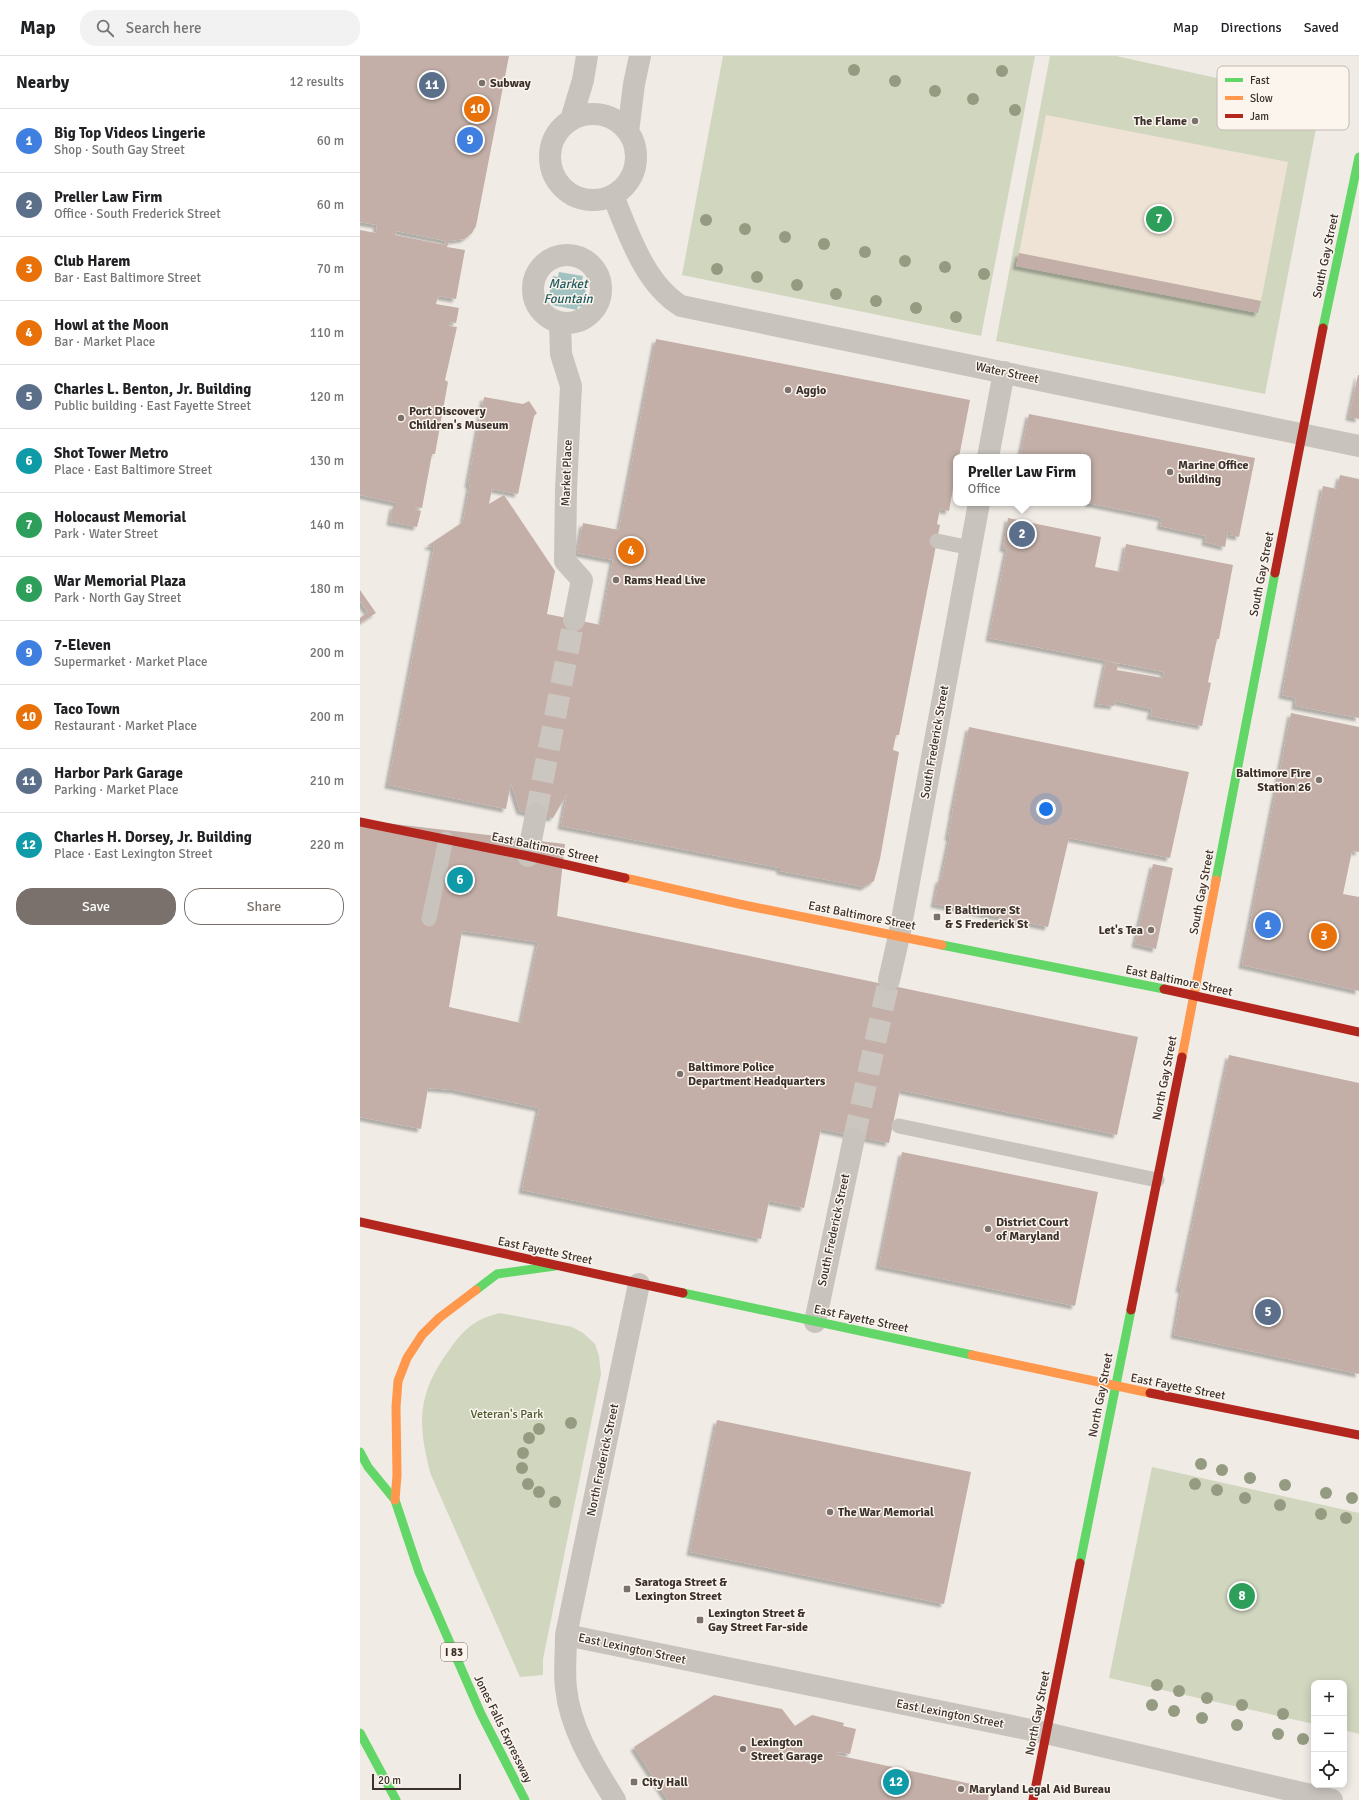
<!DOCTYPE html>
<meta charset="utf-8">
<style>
:root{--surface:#fff;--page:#f2f2f2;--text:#202124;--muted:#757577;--line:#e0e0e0;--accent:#7a716c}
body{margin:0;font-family:Signika,sans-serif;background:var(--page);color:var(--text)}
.controls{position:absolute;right:12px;bottom:12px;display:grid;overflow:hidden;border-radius:8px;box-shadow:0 2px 10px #0003}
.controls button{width:36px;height:36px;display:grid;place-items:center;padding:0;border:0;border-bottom:1px solid var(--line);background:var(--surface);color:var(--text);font:20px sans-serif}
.scale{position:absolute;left:12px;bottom:10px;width:89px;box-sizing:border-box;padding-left:4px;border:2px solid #3b302b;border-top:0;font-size:11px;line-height:14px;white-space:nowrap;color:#3b302b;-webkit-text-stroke:3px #fbf5ee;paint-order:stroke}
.you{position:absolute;left:686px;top:753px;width:14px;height:14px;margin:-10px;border:3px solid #fff;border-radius:50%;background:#1a73e8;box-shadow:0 0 0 6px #1a73e833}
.badge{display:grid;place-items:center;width:26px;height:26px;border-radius:50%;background:var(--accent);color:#fff;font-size:13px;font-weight:700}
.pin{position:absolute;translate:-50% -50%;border:2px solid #fff;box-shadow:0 1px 4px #0006}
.popup{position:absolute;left:593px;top:398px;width:138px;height:52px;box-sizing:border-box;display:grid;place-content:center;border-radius:8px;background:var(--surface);filter:drop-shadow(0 1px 3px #0005);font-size:13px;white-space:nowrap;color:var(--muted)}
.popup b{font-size:15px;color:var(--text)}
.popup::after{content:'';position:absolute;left:50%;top:100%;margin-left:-8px;border:8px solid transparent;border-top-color:var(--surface)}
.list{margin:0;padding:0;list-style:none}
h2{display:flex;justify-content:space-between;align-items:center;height:52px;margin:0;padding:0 16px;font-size:17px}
h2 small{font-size:13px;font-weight:400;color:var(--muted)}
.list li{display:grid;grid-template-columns:26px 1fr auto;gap:12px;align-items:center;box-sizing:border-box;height:64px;padding:0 16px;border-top:1px solid var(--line)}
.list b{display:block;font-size:15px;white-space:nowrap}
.list p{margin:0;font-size:13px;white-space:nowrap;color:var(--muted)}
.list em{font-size:13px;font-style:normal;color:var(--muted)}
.actions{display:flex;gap:8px;padding:12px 16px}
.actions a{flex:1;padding:9px 0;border:1px solid var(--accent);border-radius:16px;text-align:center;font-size:14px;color:var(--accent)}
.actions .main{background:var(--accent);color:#fff}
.icon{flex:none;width:22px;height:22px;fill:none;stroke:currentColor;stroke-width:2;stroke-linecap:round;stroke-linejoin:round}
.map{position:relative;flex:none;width:999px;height:1744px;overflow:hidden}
header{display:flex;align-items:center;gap:24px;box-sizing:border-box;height:56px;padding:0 20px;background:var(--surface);border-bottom:1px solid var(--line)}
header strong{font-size:19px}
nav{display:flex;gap:22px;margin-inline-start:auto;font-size:14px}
.search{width:280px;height:36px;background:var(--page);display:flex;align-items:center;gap:10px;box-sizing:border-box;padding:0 14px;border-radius:16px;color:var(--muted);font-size:15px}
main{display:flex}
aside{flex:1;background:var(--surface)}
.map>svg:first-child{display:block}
.green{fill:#d1d6bf}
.plaza{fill:#eee3d5}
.water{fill:#a1c2c1}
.building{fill:#c3afa7;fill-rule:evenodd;filter:url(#shadow)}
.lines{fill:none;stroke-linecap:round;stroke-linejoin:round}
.street-tunnel{stroke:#ccc6c0;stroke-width:22;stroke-dasharray:22 11;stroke-linecap:butt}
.lane{stroke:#c9c3be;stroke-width:15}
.street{stroke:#c9c3be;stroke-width:22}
.fast{stroke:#63d668;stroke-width:9}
.slow{stroke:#ff974d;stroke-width:9}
.jam{stroke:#b3261e;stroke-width:9}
.tree{fill:#959b80}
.poi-dot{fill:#7a716c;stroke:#fbf5ee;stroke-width:1.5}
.labels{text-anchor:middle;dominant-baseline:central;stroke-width:3;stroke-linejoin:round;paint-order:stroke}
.shield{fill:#fbf5ee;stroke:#756b66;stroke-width:1}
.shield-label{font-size:11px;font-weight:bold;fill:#3b302b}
.poi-label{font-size:12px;font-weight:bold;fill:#3b302b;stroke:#fbf5ee;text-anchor:start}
.street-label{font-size:12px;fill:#3b302b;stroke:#fbf5ee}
.park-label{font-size:12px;fill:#4a5a2e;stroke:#fbf5ee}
.water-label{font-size:13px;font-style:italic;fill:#1f5a5e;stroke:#fbf5ee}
.key{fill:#fbf5ee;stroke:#c1bab4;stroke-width:1}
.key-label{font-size:11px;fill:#3b302b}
</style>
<header>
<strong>Map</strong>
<div class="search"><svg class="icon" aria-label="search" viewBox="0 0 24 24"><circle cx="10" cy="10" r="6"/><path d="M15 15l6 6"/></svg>Search here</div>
<nav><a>Map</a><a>Directions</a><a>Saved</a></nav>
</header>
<main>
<aside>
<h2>Nearby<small>12 results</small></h2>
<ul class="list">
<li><span class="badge" style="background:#3f7fe0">1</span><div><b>Big Top Videos Lingerie</b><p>Shop · South Gay Street</p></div><em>60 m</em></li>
<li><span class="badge" style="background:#5c6f8a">2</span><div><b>Preller Law Firm</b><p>Office · South Frederick Street</p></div><em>60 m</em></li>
<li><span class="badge" style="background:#e8710a">3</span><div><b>Club Harem</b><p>Bar · East Baltimore Street</p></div><em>70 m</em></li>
<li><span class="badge" style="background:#e8710a">4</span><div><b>Howl at the Moon</b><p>Bar · Market Place</p></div><em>110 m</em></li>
<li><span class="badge" style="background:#5c6f8a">5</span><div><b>Charles L. Benton, Jr. Building</b><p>Public building · East Fayette Street</p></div><em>120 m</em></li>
<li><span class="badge" style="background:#0f9aa8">6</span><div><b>Shot Tower Metro</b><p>Place · East Baltimore Street</p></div><em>130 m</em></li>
<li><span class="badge" style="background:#2e9e5b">7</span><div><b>Holocaust Memorial</b><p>Park · Water Street</p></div><em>140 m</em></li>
<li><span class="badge" style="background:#2e9e5b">8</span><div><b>War Memorial Plaza</b><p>Park · North Gay Street</p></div><em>180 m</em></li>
<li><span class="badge" style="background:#3f7fe0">9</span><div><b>7-Eleven</b><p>Supermarket · Market Place</p></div><em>200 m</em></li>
<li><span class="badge" style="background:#e8710a">10</span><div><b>Taco Town</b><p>Restaurant · Market Place</p></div><em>200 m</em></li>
<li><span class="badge" style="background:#5c6f8a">11</span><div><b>Harbor Park Garage</b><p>Parking · Market Place</p></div><em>210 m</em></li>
<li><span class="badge" style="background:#0f9aa8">12</span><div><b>Charles H. Dorsey, Jr. Building</b><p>Place · East Lexington Street</p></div><em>220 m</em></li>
</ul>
<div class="actions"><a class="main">Save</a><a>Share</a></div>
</aside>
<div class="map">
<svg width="999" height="1744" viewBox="0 0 999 1744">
<defs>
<filter id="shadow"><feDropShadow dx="-3.5" dy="3.5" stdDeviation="1" flood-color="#0004"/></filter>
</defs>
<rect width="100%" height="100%" fill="#f0ebe5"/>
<path class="green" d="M 363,0 L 675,0 L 621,280 L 322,219 Z
M 690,0 L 756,0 L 875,26 L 962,41 L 905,338 L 636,285 Z
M 140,1257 L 212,1271 L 223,1277 L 235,1288 L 239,1300 L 241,1318 L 183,1603 L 183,1619 L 160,1621 L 71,1419 C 57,1368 57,1337 90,1293 C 104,1273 115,1263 140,1257 Z
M 792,1411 L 999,1457 L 999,1678 L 984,1674 L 984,1627 L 954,1627 L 954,1668 L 749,1622 Z"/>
<path class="plaza" d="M 686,59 L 928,106 L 901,245 L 659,197 Z"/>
<path class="water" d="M 199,216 L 223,220 L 222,225 L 227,226 L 223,251 L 218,250 L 217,254 L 192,249 L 193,245 L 188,244 L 193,220 L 198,221 Z"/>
<path class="building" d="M 0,0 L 149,0 L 116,170 L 112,177 L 104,183 L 89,185 L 87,191 L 105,194 L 96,243 L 78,240 L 76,248 L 99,252 L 96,267 L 90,266 L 89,270 L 97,271 L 85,324 L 88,326 L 75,398 L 72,398 L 62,452 L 54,451 L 54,453 L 61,455 L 57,471 L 30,466 L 33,450 L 36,450 L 37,447 L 0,439 L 0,174 L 16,177 L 17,169 L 0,166 ZM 36,175 L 86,185 L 85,189 L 35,179 Z
M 659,197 L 901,245 L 898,257 L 656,210 Z
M 296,283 L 610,344 L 599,401 L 596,401 L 596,416 L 589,455 L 580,453 L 577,468 L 580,469 L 539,679 L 536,679 L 533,694 L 539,696 L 520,803 L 514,825 L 504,831 L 420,815 L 420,812 L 201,770 L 207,738 L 193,762 L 160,755 L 151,727 L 146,753 L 28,729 L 74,491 L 67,490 L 103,466 L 110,429 L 108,428 L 124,341 L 163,348 L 169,345 L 177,357 L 174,360 L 158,438 L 132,433 L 129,448 L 144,439 L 195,515 L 187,558 L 241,569 L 253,504 L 217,497 L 223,467 L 259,474 Z
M 998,319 L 999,319 L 999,363 L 989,361 Z
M 669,358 L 895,402 L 879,481 L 870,479 L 870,476 L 868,475 L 865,491 L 845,486 L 846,480 L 800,470 L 802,462 L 728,447 L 728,401 L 660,401 Z
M 980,419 L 999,423 L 999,662 L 935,650 L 936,642 L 922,639 L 963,430 L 977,433 Z
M 648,462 L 741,481 L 735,511 L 761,516 L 766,488 L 873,509 L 859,583 L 857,583 L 848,626 L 851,627 L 842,670 L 790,660 L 792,653 L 755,645 L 754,650 L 737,648 L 746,605 L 758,608 L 757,614 L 803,622 L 804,616 L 629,582 L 647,493 L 643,492 Z
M 0,534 L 16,557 L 0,567 L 0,562 L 8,556 L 0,545 Z
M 931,657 L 999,671 L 999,796 L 992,795 L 983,838 L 999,841 L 999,935 L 882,909 Z
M 609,671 L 829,716 L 810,802 L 709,782 L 688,871 L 574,848 L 579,823 L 581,824 L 590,781 L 588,781 L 592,759 L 593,759 L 592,757 Z
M 0,764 L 205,788 L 197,860 L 778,981 L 757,1079 L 540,1034 L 529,1087 L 461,1073 L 444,1152 L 409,1145 L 401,1183 L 162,1134 L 179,1052 L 94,1034 L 68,1032 L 61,1073 L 0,1061 ZM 102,875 L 178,886 L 161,967 L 89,951 Z
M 793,808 L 813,812 L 796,893 L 775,888 Z
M 869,999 L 999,1027 L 999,1318 L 814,1279 L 822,1233 L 819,1233 Z
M 542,1096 L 738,1136 L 715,1250 L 519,1210 Z
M 357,1364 L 611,1416 L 584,1548 L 330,1496 Z
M 354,1639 L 422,1653 L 435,1670 L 452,1659 L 484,1667 L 483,1670 L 496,1673 L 490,1698 L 478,1696 L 477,1699 L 630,1732 L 628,1744 L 308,1744 L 274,1691 Z"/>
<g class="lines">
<path class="street-tunnel" d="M 176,758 L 214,564
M 494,1082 L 529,924"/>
<path class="lane" d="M 577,485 L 611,492
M 69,863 L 86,783
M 539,1070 L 797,1124"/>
<path class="street" d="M190 101a43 43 0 1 1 86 0a43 43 0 1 1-86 0Z
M 211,64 L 223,24 L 227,0
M 268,76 L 274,28 L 280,0
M 253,140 C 269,178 284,227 321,250 L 999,390
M173 233a34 34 0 1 1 68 0a34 34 0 1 1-68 0Z
M 200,266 L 201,298 L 211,330 L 206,433 L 205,505 L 222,524 L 214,564
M 628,401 L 644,316
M 168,800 L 176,758
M 529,924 L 539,880 L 619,447
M 455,1266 L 494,1082
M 206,1579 L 686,1677 L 972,1744
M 255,1744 C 234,1710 210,1673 206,1632 C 204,1615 206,1597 206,1579 L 279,1228"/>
<path class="fast" d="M 963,272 L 999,101
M 856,824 L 915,517
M 582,889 L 804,933
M 116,1234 L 137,1218 L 195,1210
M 323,1237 L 612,1299
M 0,1396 L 8,1411 L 35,1444 L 59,1516 L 121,1658 L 165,1744
M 720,1507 L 771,1254
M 0,1677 L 36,1744"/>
<path class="slow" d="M 265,822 L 379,848 L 582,889
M 822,1001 L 856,824
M 612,1299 L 790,1337
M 35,1444 L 37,1419 L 36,1351 L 38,1325 L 47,1302 L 62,1279 L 79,1262 L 116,1234"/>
<path class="jam" d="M 915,517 L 963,272
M 0,766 L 168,800 L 265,822
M 804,933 L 999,976
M 0,1166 L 323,1237
M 771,1254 L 822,1001
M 790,1337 L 999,1379
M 673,1744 L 720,1507"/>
</g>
<g class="tree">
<circle cx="494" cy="14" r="6"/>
<circle cx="642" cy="15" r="6"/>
<circle cx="535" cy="25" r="6"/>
<circle cx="575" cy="35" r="6"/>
<circle cx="613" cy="43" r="6"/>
<circle cx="655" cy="54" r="6"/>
<circle cx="346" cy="164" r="6"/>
<circle cx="385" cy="173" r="6"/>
<circle cx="425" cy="181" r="6"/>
<circle cx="464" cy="188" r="6"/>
<circle cx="505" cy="196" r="6"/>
<circle cx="545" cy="205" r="6"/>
<circle cx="585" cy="211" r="6"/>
<circle cx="357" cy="213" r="6"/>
<circle cx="624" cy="218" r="6"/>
<circle cx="397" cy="221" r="6"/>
<circle cx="437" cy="229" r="6"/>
<circle cx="476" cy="238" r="6"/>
<circle cx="516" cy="245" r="6"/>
<circle cx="556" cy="252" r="6"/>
<circle cx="596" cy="261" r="6"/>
<circle cx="211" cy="1367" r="6"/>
<circle cx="179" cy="1373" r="6"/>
<circle cx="169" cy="1382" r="6"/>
<circle cx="163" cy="1397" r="6"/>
<circle cx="841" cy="1408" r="6"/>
<circle cx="162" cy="1412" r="6"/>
<circle cx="862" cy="1414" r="6"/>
<circle cx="890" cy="1422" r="6"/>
<circle cx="168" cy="1428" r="6"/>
<circle cx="835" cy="1428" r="6"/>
<circle cx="925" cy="1429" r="6"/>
<circle cx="857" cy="1434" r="6"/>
<circle cx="179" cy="1436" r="6"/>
<circle cx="966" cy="1437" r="6"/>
<circle cx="885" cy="1442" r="6"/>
<circle cx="992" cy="1442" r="6"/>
<circle cx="195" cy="1446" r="6"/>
<circle cx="920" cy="1449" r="6"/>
<circle cx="961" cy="1458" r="6"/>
<circle cx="986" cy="1462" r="6"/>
<circle cx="797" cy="1629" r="6"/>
<circle cx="819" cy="1635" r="6"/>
<circle cx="847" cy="1642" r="6"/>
<circle cx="792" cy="1649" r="6"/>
<circle cx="882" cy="1649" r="6"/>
<circle cx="814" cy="1655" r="6"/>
<circle cx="923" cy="1658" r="6"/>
<circle cx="842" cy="1662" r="6"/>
<circle cx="877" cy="1669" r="6"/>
<circle cx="918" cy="1678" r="6"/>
<circle cx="943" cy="1683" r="6"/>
</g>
<g class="poi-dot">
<circle cx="122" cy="27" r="4"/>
<circle cx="835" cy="65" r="4"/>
<circle cx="428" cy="334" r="4"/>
<circle cx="41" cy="362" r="4"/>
<circle cx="810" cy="416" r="4"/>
<circle cx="256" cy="524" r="4"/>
<circle cx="959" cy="724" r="4"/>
<rect x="573" y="857" width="8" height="8" rx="2"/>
<circle cx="791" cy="874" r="4"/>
<circle cx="320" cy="1018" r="4"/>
<circle cx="628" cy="1173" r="4"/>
<circle cx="470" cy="1456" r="4"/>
<rect x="263" y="1529" width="8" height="8" rx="2"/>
<rect x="336" y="1560" width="8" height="8" rx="2"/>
<circle cx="383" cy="1693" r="4"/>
<rect x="270" y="1722" width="8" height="8" rx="2"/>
<circle cx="601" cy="1733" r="4"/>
</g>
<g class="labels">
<rect class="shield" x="81" y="1587" width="26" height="18" rx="3"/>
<g class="shield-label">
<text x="94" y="1596">I 83</text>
</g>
<g class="poi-label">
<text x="130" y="27">Subway</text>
<text x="827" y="65" text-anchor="end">The Flame</text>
<text x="436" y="334">Aggio</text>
<text x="49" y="355">Port Discovery<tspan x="49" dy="14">Children's Museum</tspan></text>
<text x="818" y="409">Marine Office<tspan x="818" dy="14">building</tspan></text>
<text x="264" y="524">Rams Head Live</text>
<text x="951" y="717" text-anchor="end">Baltimore Fire<tspan x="951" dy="14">Station 26</tspan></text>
<text x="585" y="854">E Baltimore St<tspan x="585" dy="14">&amp; S Frederick St</tspan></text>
<text x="783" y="874" text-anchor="end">Let's Tea</text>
<text x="328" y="1011">Baltimore Police<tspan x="328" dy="14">Department Headquarters</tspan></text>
<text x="636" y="1166">District Court<tspan x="636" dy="14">of Maryland</tspan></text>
<text x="478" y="1456">The War Memorial</text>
<text x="275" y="1526">Saratoga Street &amp;<tspan x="275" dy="14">Lexington Street</tspan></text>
<text x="348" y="1557">Lexington Street &amp;<tspan x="348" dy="14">Gay Street Far-side</tspan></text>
<text x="391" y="1686">Lexington<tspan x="391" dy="14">Street Garage</tspan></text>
<text x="282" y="1726">City Hall</text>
<text x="609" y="1733">Maryland Legal Aid Bureau</text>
</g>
<g class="street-label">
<text transform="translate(966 200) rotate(-78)">South Gay Street</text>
<text transform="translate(647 317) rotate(12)">Water Street</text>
<text transform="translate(207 417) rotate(-88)">Market Place</text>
<text transform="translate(902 518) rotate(-79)">South Gay Street</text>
<text transform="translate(575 686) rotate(-80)">South Frederick Street</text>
<text transform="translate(185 792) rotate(12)">East Baltimore Street</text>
<text transform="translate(842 836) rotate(-79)">South Gay Street</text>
<text transform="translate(502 860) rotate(11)">East Baltimore Street</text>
<text transform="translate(819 925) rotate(12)">East Baltimore Street</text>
<text transform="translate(805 1022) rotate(-79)">North Gay Street</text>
<text transform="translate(474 1174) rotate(-78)">South Frederick Street</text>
<text transform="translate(185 1195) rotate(12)">East Fayette Street</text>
<text transform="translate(501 1263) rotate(12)">East Fayette Street</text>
<text transform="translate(818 1331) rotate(11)">East Fayette Street</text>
<text transform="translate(741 1339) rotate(-79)">North Gay Street</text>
<text transform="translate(243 1404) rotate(-78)">North Frederick Street</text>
<text transform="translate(272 1593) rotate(12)">East Lexington Street</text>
<text transform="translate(678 1657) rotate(-79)">North Gay Street</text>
<text transform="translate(590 1658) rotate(11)">East Lexington Street</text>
<text transform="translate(143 1673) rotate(64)">Jones Falls Expressway</text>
</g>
<g class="park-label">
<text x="147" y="1358">Veteran's Park</text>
</g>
<g class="water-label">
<text x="208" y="228">Market<tspan x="208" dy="15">Fountain</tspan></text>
</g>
</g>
<rect x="857" y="10" width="132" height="64" rx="6" class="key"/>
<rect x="865" y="22" width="18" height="4" fill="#63d668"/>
<rect x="865" y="40" width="18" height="4" fill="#ff974d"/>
<rect x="865" y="58" width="18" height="4" fill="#b3261e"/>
<g class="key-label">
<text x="890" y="28">Fast</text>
<text x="890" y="46">Slow</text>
<text x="890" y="64">Jam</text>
</g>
</svg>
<div class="controls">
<button>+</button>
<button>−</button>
<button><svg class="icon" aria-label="locate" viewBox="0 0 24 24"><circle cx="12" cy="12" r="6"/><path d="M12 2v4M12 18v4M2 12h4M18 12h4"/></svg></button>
</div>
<div class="scale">20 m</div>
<div class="you"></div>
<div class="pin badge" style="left:908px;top:869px;background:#3f7fe0">1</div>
<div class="pin badge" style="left:662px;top:478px;background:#5c6f8a">2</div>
<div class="popup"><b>Preller Law Firm</b>Office</div>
<div class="pin badge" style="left:964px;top:880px;background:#e8710a">3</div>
<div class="pin badge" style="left:271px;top:495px;background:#e8710a">4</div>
<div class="pin badge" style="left:908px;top:1256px;background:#5c6f8a">5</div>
<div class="pin badge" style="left:100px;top:824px;background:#0f9aa8">6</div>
<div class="pin badge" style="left:799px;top:163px;background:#2e9e5b">7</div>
<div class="pin badge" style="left:882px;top:1540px;background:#2e9e5b">8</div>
<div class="pin badge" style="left:110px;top:84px;background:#3f7fe0">9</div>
<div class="pin badge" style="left:117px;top:53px;background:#e8710a">10</div>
<div class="pin badge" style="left:72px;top:29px;background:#5c6f8a">11</div>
<div class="pin badge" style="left:536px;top:1726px;background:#0f9aa8">12</div>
</div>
</main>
